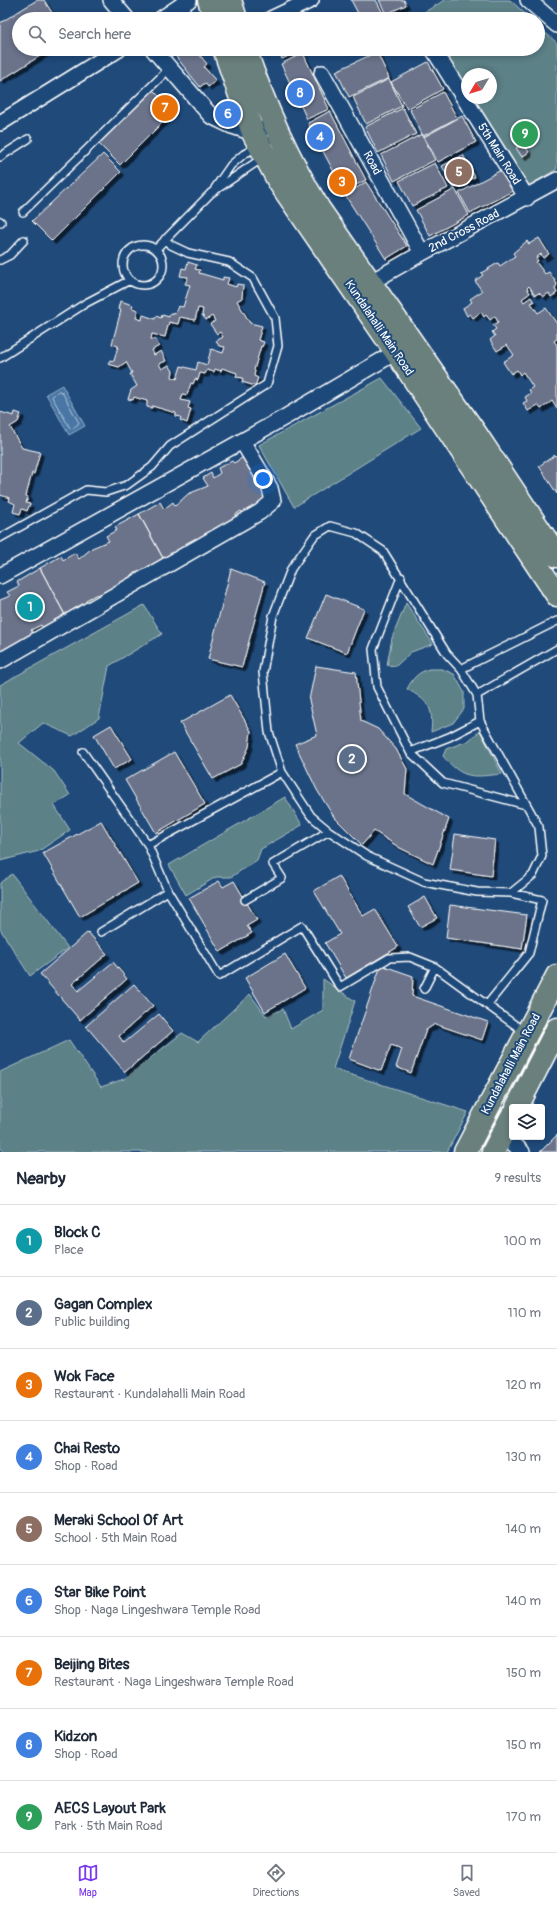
<!DOCTYPE html>
<meta charset="utf-8">
<style>
:root{--surface:#fff;--page:#f6f6f7;--text:#1f2937;--muted:#747a83;--line:#e0e1e3;--accent:#7c3aed}
body{margin:0;font-family:Pangolin,sans-serif;background:var(--page);color:var(--text)}
.controls{position:absolute;right:12px;bottom:12px;display:grid;overflow:hidden;border-radius:4px;box-shadow:0 2px 6px #0003}
.controls button{width:36px;height:36px;display:grid;place-items:center;padding:0;border:0;border-bottom:1px solid var(--line);background:var(--surface);color:var(--text);font:20px sans-serif}
.compass{position:absolute;left:461px;top:68px;width:36px;height:36px;border-radius:50%;background:var(--surface);box-shadow:0 2px 6px #0003;rotate:232deg}
.you{position:absolute;left:263px;top:479px;width:14px;height:14px;margin:-10px;border:3px solid #fff;border-radius:50%;background:#1a73e8;box-shadow:0 0 0 6px #1a73e833}
.badge{display:grid;place-items:center;width:26px;height:26px;border-radius:50%;background:var(--accent);color:#fff;font-size:13px;font-weight:700}
.pin{position:absolute;translate:-50% -50%;border:2px solid #fff;box-shadow:0 1px 4px #0006}
.list{margin:0;padding:0;list-style:none}
h2{display:flex;justify-content:space-between;align-items:center;height:52px;margin:0;padding:0 16px;font-size:17px}
h2 small{font-size:13px;font-weight:400;color:var(--muted)}
.list li{display:grid;grid-template-columns:26px 1fr auto;gap:12px;align-items:center;box-sizing:border-box;height:72px;padding:0 16px;border-top:1px solid var(--line)}
.list b{display:block;font-size:15px;white-space:nowrap}
.list p{margin:0;font-size:13px;white-space:nowrap;color:var(--muted)}
.list em{font-size:13px;font-style:normal;color:var(--muted)}
.icon{flex:none;width:22px;height:22px;fill:none;stroke:currentColor;stroke-width:2;stroke-linecap:round;stroke-linejoin:round}
.map{position:relative;flex:none;width:557px;height:1152px;overflow:hidden}
.search{position:absolute;background:var(--surface);box-shadow:0 2px 6px #0003;left:12px;right:12px;top:12px;height:44px;display:flex;align-items:center;gap:10px;box-sizing:border-box;padding:0 14px;border-radius:22px;color:var(--muted);font-size:15px}
.sheet{height:700px;background:var(--surface)}
nav{display:flex;justify-content:space-around;align-items:center;box-sizing:border-box;height:56px;border-top:1px solid var(--line);background:var(--surface);font-size:11px;color:var(--muted)}
nav a{display:grid;justify-items:center;gap:2px}
nav .on{color:var(--accent)}
.map>svg:first-child{display:block}
.green{fill:#5b8187;stroke:#adc0c3}
.water{fill:#4976a4;stroke:#92adc8}
.lines{fill:none;stroke-linecap:round;stroke-linejoin:round}
.shore{stroke:#b6c8db;stroke-width:1}
.building{fill:#6a738a;stroke:#fff;fill-rule:evenodd;filter:url(#shadow)}
.service-casing{stroke:#fff;stroke-width:10}
.minor-casing{stroke:#fff;stroke-width:18}
.primary-casing{stroke:#fff;stroke-width:25}
.service{stroke:#1f4a7a;stroke-width:7}
.minor{stroke:#1f4a7a;stroke-width:15}
.primary{stroke:#6a807d;stroke-width:22}
.labels{text-anchor:middle;dominant-baseline:central;stroke-width:4;stroke-linejoin:round;paint-order:stroke}
.street-label{font-size:12px;fill:#fff;stroke:#1f4a7a}
</style>
<div class="map">
<svg width="557" height="1152" viewBox="0 0 557 1152">
<defs>
<filter id="shadow"><feDropShadow dx="3.5" dy="3.5" stdDeviation="0" flood-color="#0009"/></filter>
</defs>
<rect width="100%" height="100%" fill="#1f4a7a"/>
<filter id="ink" filterUnits="userSpaceOnUse"><feTurbulence type="fractalNoise" baseFrequency=".025" numOctaves="2"/><feDisplacementMap in="SourceGraphic" scale="8" xChannelSelector="R" yChannelSelector="G"/><feConvolveMatrix kernelMatrix="1 2 1 2 8 2 1 2 1" color-interpolation-filters="sRGB"/></filter>
<g filter="url(#ink)">
<path class="green" d="M 445,0 L 510,0 L 531,19 L 424,19 L 421,14 Z
M 538,26 L 557,43 L 557,169 L 525,188 L 471,98 L 491,98 L 491,74 L 467,74 L 467,92 L 442,49 L 538,49 Z
M 382,378 L 421,428 L 294,507 L 259,445 Z
M 406,603 L 433,644 L 411,652 L 396,666 L 387,665 L 392,638 Z
M 144,605 L 162,634 L 109,666 L 99,718 L 72,736 L 43,723 L 19,743 L 54,771 L 70,795 L 54,805 L 70,830 L 39,851 L 0,861 L 0,685 Z
M 429,669 L 442,669 L 454,674 L 464,692 L 464,709 L 453,723 L 431,732 C 434,707 428,701 407,689 C 413,678 417,673 429,669 Z
M 480,731 L 502,774 C 473,777 463,780 443,756 L 446,749 L 468,741 Z
M 285,797 L 302,825 L 261,849 L 257,860 L 231,877 L 216,877 L 186,895 L 169,865 Z
M 12,874 L 68,948 L 30,976 L 0,929 L 0,883 Z
M 323,979 L 355,1001 L 333,1069 L 468,1112 L 447,1152 L 4,1152 L 0,1147 L 0,1072 L 69,1040 L 101,1087 L 124,1079 L 182,1033 L 198,1042 L 250,994 L 266,1016 L 283,1009 L 291,1029 L 323,1010 Z"/>
<path class="water" d="M 62,385 L 85,426 L 69,435 L 46,394 Z"/>
<g class="lines">
<path class="shore" d="M 59,391 L 62,392 L 79,423 L 72,429 L 70,428 L 52,397 Z"/>
</g>
<path class="building" d="M 37,0 L 44,0 L 56,19 L 19,19 L 19,49 L 51,49 L 0,81 L 0,23 Z
M 351,0 L 376,0 L 385,17 L 381,19 L 361,19 Z
M 379,0 L 404,0 L 406,5 L 386,14 Z
M 170,49 L 195,49 L 207,64 L 204,67 L 216,81 L 208,87 L 205,83 L 200,87 Z
M 278,49 L 304,49 L 282,59 Z
M 377,52 L 389,78 L 349,97 L 336,71 Z
M 303,53 L 329,109 L 307,119 L 281,64 Z
M 428,62 L 443,89 L 407,109 L 391,82 Z
M 389,79 L 402,106 L 366,124 L 353,97 Z
M 152,89 L 174,111 L 120,165 L 98,143 Z
M 443,92 L 457,118 L 423,136 L 410,110 Z
M 403,108 L 416,134 L 378,153 L 365,127 Z
M 330,111 L 366,180 L 344,191 L 308,123 Z
M 462,116 L 476,142 L 438,162 L 424,137 Z
M 422,134 L 435,160 L 394,181 L 381,155 Z
M 524,144 L 529,152 L 522,157 L 516,148 Z
M 103,154 L 121,172 L 52,241 L 32,221 Z
M 463,155 L 475,177 L 454,188 L 442,166 Z
M 435,163 L 448,188 L 412,206 L 399,181 Z
M 501,170 L 513,191 L 470,213 L 459,193 Z
M 366,182 L 407,246 L 386,259 L 345,195 Z
M 455,189 L 469,215 L 430,236 L 416,210 Z
M 539,238 L 549,254 L 543,258 L 541,254 L 536,258 L 538,261 L 536,262 L 545,274 L 549,272 L 557,284 L 555,289 L 557,293 L 551,297 L 549,293 L 543,297 L 539,293 L 535,295 L 529,286 L 527,288 L 530,293 L 522,299 L 524,302 L 531,297 L 534,302 L 531,303 L 538,313 L 546,308 L 557,324 L 557,339 L 554,341 L 557,345 L 557,409 L 552,401 L 541,409 L 538,405 L 528,411 L 523,403 L 527,401 L 525,397 L 531,393 L 529,390 L 533,387 L 523,372 L 520,375 L 517,370 L 511,374 L 503,362 L 514,355 L 507,345 L 497,351 L 490,340 L 495,336 L 492,332 L 496,329 L 493,325 L 498,322 L 495,316 L 490,320 L 486,315 L 484,317 L 481,312 L 473,318 L 470,314 L 467,316 L 463,308 L 472,302 L 470,299 L 482,291 L 475,281 L 483,275 L 481,273 L 498,263 L 500,266 L 515,256 L 513,253 L 527,241 L 529,244 Z
M 188,262 L 197,265 L 195,269 L 200,270 L 199,273 L 223,280 L 223,277 L 229,278 L 227,284 L 236,287 L 237,284 L 243,285 L 242,298 L 237,301 L 250,323 L 262,326 L 258,340 L 264,342 L 262,347 L 261,346 L 254,370 L 255,371 L 254,376 L 258,378 L 255,386 L 242,382 L 243,378 L 236,377 L 237,373 L 222,368 L 221,371 L 215,369 L 214,372 L 207,370 L 205,374 L 200,373 L 198,380 L 195,379 L 193,384 L 191,383 L 187,395 L 183,394 L 181,400 L 190,402 L 188,408 L 191,409 L 187,423 L 180,420 L 181,417 L 176,416 L 176,413 L 152,406 L 152,408 L 147,407 L 147,401 L 134,397 L 133,400 L 128,399 L 131,390 L 137,386 L 130,374 L 132,373 L 126,362 L 119,367 L 108,364 L 110,360 L 114,361 L 118,346 L 112,344 L 121,310 L 118,309 L 120,301 L 133,305 L 132,308 L 138,310 L 136,318 L 142,320 L 143,315 L 155,319 L 156,316 L 161,318 L 162,315 L 169,317 L 170,313 L 175,314 L 178,306 L 183,307 L 190,285 L 185,284 L 188,277 L 180,276 L 182,268 L 186,269 ZM 198,308 L 203,309 L 202,315 L 206,320 L 212,316 L 215,321 L 210,324 L 217,334 L 220,332 L 223,337 L 216,341 L 219,346 L 225,347 L 223,353 L 211,349 L 207,365 L 198,362 L 196,370 L 181,366 L 177,379 L 172,377 L 173,371 L 169,365 L 162,369 L 159,364 L 166,361 L 161,351 L 154,355 L 152,350 L 159,346 L 156,340 L 151,339 L 152,334 L 165,337 L 169,322 L 178,324 L 180,317 L 195,320 Z
M 0,412 L 14,416 L 15,412 L 21,414 L 18,422 L 10,427 L 22,448 L 40,452 L 34,474 L 32,473 L 26,496 L 28,497 L 26,503 L 30,504 L 27,511 L 22,509 L 20,514 L 13,512 L 15,504 L 9,501 L 10,498 L 0,495 Z
M 555,455 L 557,457 L 557,494 L 539,466 Z
M 245,456 L 271,499 L 244,515 L 241,511 L 235,515 L 237,518 L 198,542 L 196,538 L 185,544 L 187,547 L 164,560 L 139,514 L 160,502 L 164,509 L 173,502 L 175,506 L 188,494 L 208,486 L 203,478 L 211,473 L 213,478 L 220,473 L 218,468 L 232,461 L 234,463 Z
M 139,514 L 164,560 L 141,573 L 139,570 L 130,576 L 131,578 L 99,597 L 97,594 L 86,600 L 87,602 L 65,615 L 40,568 L 61,556 L 63,560 L 75,553 L 79,559 L 92,548 L 109,541 L 106,536 L 117,530 L 115,527 Z
M 40,568 L 65,615 L 43,628 L 41,625 L 31,630 L 33,633 L 18,644 L 0,652 L 0,600 L 10,596 L 7,592 L 19,586 L 17,582 Z
M 231,569 L 265,582 L 242,667 L 208,659 Z
M 326,594 L 364,609 L 347,653 L 308,638 Z
M 316,666 L 356,672 L 361,721 L 378,729 L 396,749 L 407,769 L 405,794 L 449,819 L 433,864 L 400,848 L 374,831 L 362,845 L 334,817 L 317,790 L 295,744 L 317,735 L 309,700 Z
M 230,695 L 251,731 L 249,747 L 241,764 L 213,779 L 180,723 Z
M 111,725 L 132,759 L 114,769 L 94,735 Z
M 174,752 L 205,804 L 156,833 L 125,780 Z
M 101,821 L 138,883 L 80,917 L 43,853 Z
M 455,834 L 495,840 L 491,876 L 450,870 Z
M 339,876 L 363,916 L 375,909 L 398,947 L 346,978 L 325,943 L 340,934 L 314,891 Z
M 219,881 L 223,887 L 234,881 L 257,920 L 247,926 L 252,933 L 220,952 L 189,898 Z
M 425,897 L 437,918 L 420,927 L 408,907 Z
M 450,905 L 527,915 L 522,949 L 446,938 Z
M 88,932 L 107,954 L 72,984 L 78,991 L 113,962 L 127,979 L 80,1020 L 40,974 Z
M 285,954 L 305,988 L 265,1012 L 245,978 Z
M 381,965 L 413,976 L 412,996 L 488,1022 L 482,1040 L 435,1024 L 426,1030 L 411,1073 L 396,1067 L 402,1049 L 391,1045 L 381,1071 L 349,1059 Z
M 134,984 L 153,1006 L 119,1036 L 124,1043 L 159,1014 L 173,1031 L 125,1072 L 86,1026 Z
M 557,1135 L 557,1152 L 540,1152 Z"/>
<g class="lines">
<g class="service-casing">
<path id="service" d="M 0,157 L 28,139
M 215,188 L 231,165 L 244,154 L 278,136
M 23,212 L 170,68
M 0,221 L 1,222
M123 265a20 20 0 1 1 40 0a20 20 0 1 1-40 0Z
M 156,249 L 211,193 L 264,157
M 0,260 L 10,255 L 24,240
M 0,358 L 86,303 L 130,280
M 0,538 L 86,490 L 106,492 L 127,485 L 152,467 L 170,446 L 267,384 L 278,346 L 275,318 L 253,278 L 229,262 L 188,253 L 171,245 L 165,239
M 401,577 L 373,649 L 377,687 L 410,752 L 443,783 L 526,805
M 557,621 L 461,669 L 447,654 L 383,551 L 356,533 L 330,526 L 314,536 L 291,569 L 273,616 L 263,672 L 269,732 L 282,772 L 311,816 L 329,831 L 367,856 L 424,882 L 477,892 L 511,893 L 533,875 L 542,856 L 539,827 L 480,721 L 477,695 L 557,649
M 461,669 L 477,695
M 83,752 L 148,845 L 282,772
M 410,752 L 449,737 L 480,721
M 148,845 L 168,891 L 219,976 L 302,926 L 340,987 L 389,958 L 410,957 L 435,967
M 245,900 L 282,878 L 273,864 L 329,831
M 101,932 L 168,891
M 424,989 L 435,967 L 487,1005 L 529,953 L 542,900 L 511,893
M 487,1005 L 525,1032"/>
</g>
<g class="minor-casing">
<path id="minor" d="M 111,0 L 127,19
M 528,0 L 557,25
M 161,19 L 189,0
M 271,19 L 311,0
M 153,49 L 211,116 L 232,126 L 253,133 L 273,125
M 433,49 L 527,198
M 322,73 L 422,253
M 0,123 L 119,49
M 371,282 L 422,253 L 557,180
M 0,576 L 287,416 L 396,352
M 0,661 L 260,512 L 273,501 L 270,488 L 242,441
M 503,1134 L 522,1152"/>
</g>
<g class="primary-casing">
<path id="primary" d="M 209,0 L 215,19
M 230,0 L 236,19
M 224,49 L 253,133 L 279,182 L 396,352 L 557,595
M 245,49 C 264,105 288,158 319,209 L 476,434 L 557,556
M 517,1107 L 557,1029
M 465,1152 L 557,976
M 493,1152 L 512,1116"/>
</g>
<use href="#service" class="service"/>
<use href="#minor" class="minor"/>
<use href="#primary" class="primary"/>
</g>
</g>
<g class="labels">
<g class="street-label">
<text transform="translate(499 154) rotate(58)">5th Main Road</text>
<text transform="translate(372 163) rotate(61)">Road</text>
<text transform="translate(464 231) rotate(-28)">2nd Cross Road</text>
<text transform="translate(379 328) rotate(56)">Kundalahalli Main Road</text>
<text transform="translate(511 1064) rotate(-62)">Kundalahalli Main Road</text>
</g>
</g>
</svg>
<div class="controls">
<button><svg class="icon" aria-label="layers" viewBox="0 0 24 24"><path d="M12 4l9 5-9 5-9-5zM3 14l9 5 9-5"/></svg></button>
</div>
<svg class="compass" viewBox="-18 -18 36 36"><path d="M0-13l5 13h-10z" fill="#e53935"/><path d="M0 13l5-13h-10z" fill="#747a83"/></svg>
<div class="you"></div>
<div class="pin badge" style="left:30px;top:607px;background:#0f9aa8">1</div>
<div class="pin badge" style="left:352px;top:759px;background:#5c6f8a">2</div>
<div class="pin badge" style="left:342px;top:182px;background:#e8710a">3</div>
<div class="pin badge" style="left:320px;top:137px;background:#3f7fe0">4</div>
<div class="pin badge" style="left:459px;top:172px;background:#8d6e63">5</div>
<div class="pin badge" style="left:228px;top:114px;background:#3f7fe0">6</div>
<div class="pin badge" style="left:165px;top:108px;background:#e8710a">7</div>
<div class="pin badge" style="left:300px;top:93px;background:#3f7fe0">8</div>
<div class="pin badge" style="left:525px;top:134px;background:#2e9e5b">9</div>
<div class="search"><svg class="icon" aria-label="search" viewBox="0 0 24 24"><circle cx="10" cy="10" r="6"/><path d="M15 15l6 6"/></svg>Search here</div>
</div>
<section class="sheet">
<h2>Nearby<small>9 results</small></h2>
<ul class="list">
<li><span class="badge" style="background:#0f9aa8">1</span><div><b>Block C</b><p>Place</p></div><em>100 m</em></li>
<li><span class="badge" style="background:#5c6f8a">2</span><div><b>Gagan Complex</b><p>Public building</p></div><em>110 m</em></li>
<li><span class="badge" style="background:#e8710a">3</span><div><b>Wok Face</b><p>Restaurant · Kundalahalli Main Road</p></div><em>120 m</em></li>
<li><span class="badge" style="background:#3f7fe0">4</span><div><b>Chai Resto</b><p>Shop · Road</p></div><em>130 m</em></li>
<li><span class="badge" style="background:#8d6e63">5</span><div><b>Meraki School Of Art</b><p>School · 5th Main Road</p></div><em>140 m</em></li>
<li><span class="badge" style="background:#3f7fe0">6</span><div><b>Star Bike Point</b><p>Shop · Naga Lingeshwara Temple Road</p></div><em>140 m</em></li>
<li><span class="badge" style="background:#e8710a">7</span><div><b>Beijing Bites</b><p>Restaurant · Naga Lingeshwara Temple Road</p></div><em>150 m</em></li>
<li><span class="badge" style="background:#3f7fe0">8</span><div><b>Kidzon</b><p>Shop · Road</p></div><em>150 m</em></li>
<li><span class="badge" style="background:#2e9e5b">9</span><div><b>AECS Layout Park</b><p>Park · 5th Main Road</p></div><em>170 m</em></li>
</ul>
</section>
<nav>
<a class="on"><svg class="icon" aria-label="map" viewBox="0 0 24 24"><path d="M3 6l6-2 6 2 6-2v14l-6 2-6-2-6 2zM9 4v14M15 6v14"/></svg>Map</a>
<a><svg class="icon" aria-label="directions" viewBox="0 0 24 24"><path d="M12 3l9 9-9 9-9-9zM9 14v-3h6M13 9l2 2-2 2"/></svg>Directions</a>
<a><svg class="icon" aria-label="saved" viewBox="0 0 24 24"><path d="M7 4h10v16l-5-4-5 4z"/></svg>Saved</a>
</nav>
